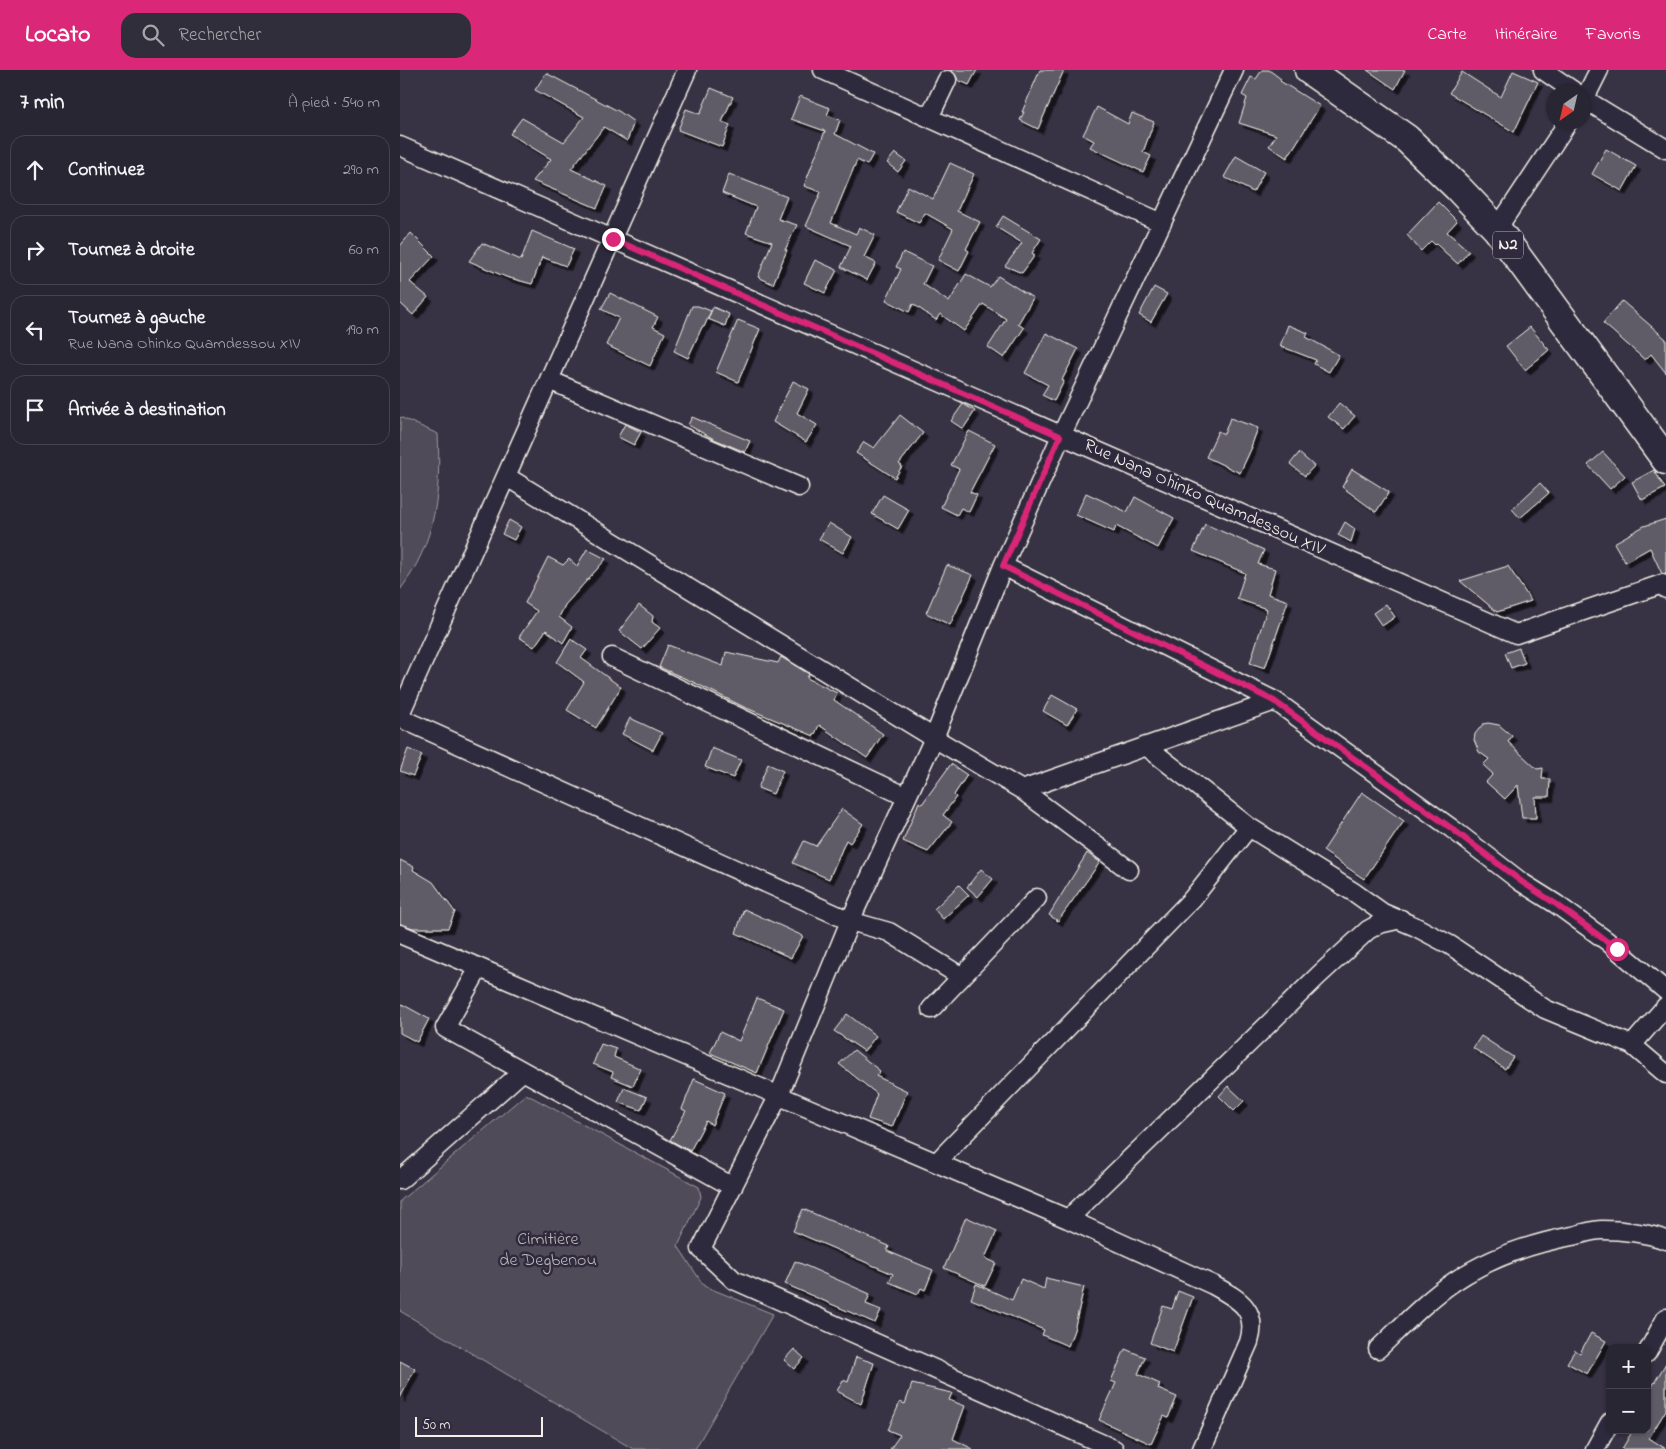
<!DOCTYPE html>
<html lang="fr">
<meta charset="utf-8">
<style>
:root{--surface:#292633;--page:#312e3b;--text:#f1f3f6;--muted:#a5a5ac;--line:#45434e;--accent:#db2777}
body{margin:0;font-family:"Indie Flower",sans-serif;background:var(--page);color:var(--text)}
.controls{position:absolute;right:15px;bottom:15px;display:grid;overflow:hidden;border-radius:10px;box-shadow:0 1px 4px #0004}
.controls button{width:45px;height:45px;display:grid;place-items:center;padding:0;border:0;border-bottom:1px solid var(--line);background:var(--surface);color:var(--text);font:25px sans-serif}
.compass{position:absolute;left:1146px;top:15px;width:45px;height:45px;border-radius:50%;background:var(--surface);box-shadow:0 1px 4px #0004;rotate:214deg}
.scale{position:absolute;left:15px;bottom:12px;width:128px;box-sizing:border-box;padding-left:5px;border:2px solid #f4f1e8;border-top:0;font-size:14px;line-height:18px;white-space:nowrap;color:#f4f1e8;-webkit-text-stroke:4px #2f2a3d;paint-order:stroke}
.stop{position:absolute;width:15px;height:15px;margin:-11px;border:4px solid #db2777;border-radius:50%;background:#fff}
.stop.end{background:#db2777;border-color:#fff;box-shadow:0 1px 5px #0008}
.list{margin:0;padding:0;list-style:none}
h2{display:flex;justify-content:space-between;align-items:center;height:65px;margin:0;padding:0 20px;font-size:21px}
h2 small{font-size:16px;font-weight:400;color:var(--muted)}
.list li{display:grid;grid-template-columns:32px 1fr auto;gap:15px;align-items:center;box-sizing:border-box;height:70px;margin:0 10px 10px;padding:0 10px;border:1px solid var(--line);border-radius:15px}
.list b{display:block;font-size:19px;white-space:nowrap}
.list p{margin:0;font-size:16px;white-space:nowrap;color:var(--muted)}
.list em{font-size:16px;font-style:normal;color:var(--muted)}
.icon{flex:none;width:28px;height:28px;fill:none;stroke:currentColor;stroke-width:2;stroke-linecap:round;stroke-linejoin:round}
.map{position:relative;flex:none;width:1266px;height:1379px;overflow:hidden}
header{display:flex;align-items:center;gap:30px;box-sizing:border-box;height:70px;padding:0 25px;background:var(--accent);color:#fff}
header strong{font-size:24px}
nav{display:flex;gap:28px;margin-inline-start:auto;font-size:18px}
.search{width:350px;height:45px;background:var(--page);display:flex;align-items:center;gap:12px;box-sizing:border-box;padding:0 18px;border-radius:15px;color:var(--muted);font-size:19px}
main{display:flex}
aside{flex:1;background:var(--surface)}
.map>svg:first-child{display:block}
.green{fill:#504b59;stroke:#a29ea0}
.building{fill:#5f5c67;stroke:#f4f1e8;filter:url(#shadow)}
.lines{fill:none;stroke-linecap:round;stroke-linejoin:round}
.street-casing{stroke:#f4f1e8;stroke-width:21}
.highway-casing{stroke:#f4f1e8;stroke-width:31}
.street{stroke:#2f2a3d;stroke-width:18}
.highway{stroke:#2f2a3d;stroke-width:28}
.route{stroke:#db2777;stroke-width:6}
.labels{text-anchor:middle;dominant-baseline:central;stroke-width:5;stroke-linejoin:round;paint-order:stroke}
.shield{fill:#2f2a3d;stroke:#b9b5b5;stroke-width:1}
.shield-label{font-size:16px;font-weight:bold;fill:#f4f1e8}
.street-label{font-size:18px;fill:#f4f1e8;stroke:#2f2a3d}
.park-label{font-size:18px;fill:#bbb7b6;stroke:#2f2a3d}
</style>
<header>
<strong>Locato</strong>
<div class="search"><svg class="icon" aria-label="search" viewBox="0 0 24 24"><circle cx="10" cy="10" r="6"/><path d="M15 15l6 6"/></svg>Rechercher</div>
<nav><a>Carte</a><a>Itinéraire</a><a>Favoris</a></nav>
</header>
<main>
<aside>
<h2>7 min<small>À pied · 540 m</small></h2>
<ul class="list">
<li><svg class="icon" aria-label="ahead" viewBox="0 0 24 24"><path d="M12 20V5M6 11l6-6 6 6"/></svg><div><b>Continuez</b></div><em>290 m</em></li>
<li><svg class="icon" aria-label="right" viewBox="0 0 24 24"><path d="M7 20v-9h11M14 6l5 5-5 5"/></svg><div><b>Tournez à droite</b></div><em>60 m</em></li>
<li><svg class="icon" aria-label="left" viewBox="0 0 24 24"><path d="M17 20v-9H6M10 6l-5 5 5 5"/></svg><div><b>Tournez à gauche</b><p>Rue Nana Ohinko Quamdessou XIV</p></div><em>190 m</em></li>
<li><svg class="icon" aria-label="arrive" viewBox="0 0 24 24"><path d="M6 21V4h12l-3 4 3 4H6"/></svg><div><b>Arrivée à destination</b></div></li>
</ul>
</aside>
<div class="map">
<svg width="1266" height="1379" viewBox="0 0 1266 1379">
<defs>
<filter id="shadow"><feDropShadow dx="4.5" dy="4.5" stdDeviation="0" flood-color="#0009"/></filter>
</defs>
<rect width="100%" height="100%" fill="#373244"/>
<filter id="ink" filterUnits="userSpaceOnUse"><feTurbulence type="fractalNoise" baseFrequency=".02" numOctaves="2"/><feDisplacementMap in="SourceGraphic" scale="10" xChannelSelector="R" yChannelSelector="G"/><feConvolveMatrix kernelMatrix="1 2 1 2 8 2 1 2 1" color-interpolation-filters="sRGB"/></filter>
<g filter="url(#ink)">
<path class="green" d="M 0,347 L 38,364 C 41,421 36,473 0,520 Z
M 126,1024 L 299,1117 L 301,1127 L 278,1176 L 304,1216 L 373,1244 L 295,1379 L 233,1379 L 0,1241 L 0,1131 Z"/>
<path class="building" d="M 550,0 L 577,0 L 569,15 L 558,10 L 555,4 Z
M 640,0 L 664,0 L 638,59 L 620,50 L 624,42 L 622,42 Z
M 862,0 L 869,0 L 881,9 L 880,11 L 920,36 L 887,88 L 869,76 L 876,65 L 839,53 L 847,28 L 842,25 L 851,7 L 856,9 Z
M 967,0 L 1005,0 L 995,19 Z
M 1113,1 L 1138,12 L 1114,62 L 1049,23 L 1062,2 L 1101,27 Z
M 146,3 L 220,42 L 234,52 L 227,71 L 204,57 L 171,99 L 207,116 L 197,138 L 133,111 L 151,89 L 110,64 L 122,48 L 164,72 L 184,47 L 135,20 Z
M 311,18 L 333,27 L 322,52 L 330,55 L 322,77 L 278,60 L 286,39 L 300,44 Z
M 400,26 L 430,38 L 427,45 L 440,50 L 435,64 L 473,84 L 467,95 L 457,90 L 431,153 L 456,164 L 459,157 L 475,165 L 464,187 L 476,193 L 467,210 L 441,197 L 451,176 L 406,156 L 421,122 L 404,116 L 425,61 L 391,49 Z
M 697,37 L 728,54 L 732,43 L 754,52 L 743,82 L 751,86 L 743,102 L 690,77 L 694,71 L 683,65 Z
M 1206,79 L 1236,96 L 1222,121 L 1192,104 Z
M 495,83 L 506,91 L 498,102 L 487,93 Z
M 836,86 L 864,102 L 853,122 L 824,107 Z
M 550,93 L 574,104 L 557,141 L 580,152 L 566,179 L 569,181 L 559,201 L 538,190 L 553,159 L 525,143 L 519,153 L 496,142 L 508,116 L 533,129 Z
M 329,104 L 387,127 L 378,149 L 397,155 L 385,180 L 387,180 L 373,214 L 358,207 L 372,172 L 346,163 L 356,137 L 322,123 Z
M 1038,132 L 1057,151 L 1047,162 L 1069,181 L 1058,194 L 1036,174 L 1035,175 L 1031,171 L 1021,181 L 1007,165 Z
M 603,146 L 641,169 L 632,183 L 635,185 L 622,203 L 605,196 L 622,173 L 596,157 Z
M 132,161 L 174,179 L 166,196 L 142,187 L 132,214 L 106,207 L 69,191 L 82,173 L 121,190 Z
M 11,163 L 34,186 L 10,212 L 28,227 L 13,245 L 0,233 L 0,176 Z
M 503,182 L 532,196 L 523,214 L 549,232 L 566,204 L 590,217 L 598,206 L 633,228 L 618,254 L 624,258 L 604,288 L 588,277 L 606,249 L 583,234 L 564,261 L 540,244 L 536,250 L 513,234 L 509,242 L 486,230 L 501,199 L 496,197 Z
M 415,190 L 437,200 L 425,223 L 404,213 Z
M 754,217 L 767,224 L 751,252 L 739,245 Z
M 210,223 L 258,247 L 253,257 L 265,263 L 250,296 L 206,275 L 219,248 L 201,239 Z
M 1222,231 L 1266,269 L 1266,303 L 1251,284 L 1245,290 L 1203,253 Z
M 292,236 L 298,236 L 311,241 L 304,257 L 302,257 L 288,288 L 274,281 Z
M 313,237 L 329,244 L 325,256 L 308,249 Z
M 338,250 L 360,259 L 338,312 L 316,302 Z
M 888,255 L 908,263 L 906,267 L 939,285 L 929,302 L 914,294 L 916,290 L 880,276 Z
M 1130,257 L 1149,280 L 1125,300 L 1106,276 Z
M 646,263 L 678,279 L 662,310 L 664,311 L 654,331 L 642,325 L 648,315 L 625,303 Z
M 393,311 L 409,319 L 397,343 L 417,355 L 406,372 L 373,352 Z
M 939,333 L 955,346 L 944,359 L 928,347 Z
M 563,334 L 575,341 L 563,359 L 551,351 Z
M 500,345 L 523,363 L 499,394 L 502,396 L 495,408 L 456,383 L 464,372 L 474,378 Z
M 292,347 L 350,371 L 345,382 L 314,369 L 288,355 Z
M 830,348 L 858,358 L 851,377 L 852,377 L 840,403 L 806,387 L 818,361 L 824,364 Z
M 225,354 L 241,362 L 234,375 L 218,367 Z
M 569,361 L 595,374 L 570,422 L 577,425 L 569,442 L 561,438 L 557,445 L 541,437 L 559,399 L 551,395 Z
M 1203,382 L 1225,406 L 1210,419 L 1188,395 Z
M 899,383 L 914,396 L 905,406 L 890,394 Z
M 952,399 L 989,422 L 976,442 L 942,417 Z
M 1254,400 L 1265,418 L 1242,430 L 1232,412 Z
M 1140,413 L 1149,423 L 1120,448 L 1112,439 Z
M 686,423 L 727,442 L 735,427 L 774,448 L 758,478 L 716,456 L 714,462 L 676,445 Z
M 483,425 L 509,440 L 498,459 L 472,444 Z
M 1266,449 L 1266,504 L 1262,504 L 1250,478 L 1225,492 L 1214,473 L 1244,456 Z
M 109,450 L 121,457 L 114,470 L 102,464 Z
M 945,452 L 955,459 L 951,472 L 938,465 Z
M 429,453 L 452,467 L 443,483 L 419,469 Z
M 805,454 L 864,480 L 858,494 L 875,499 L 868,524 L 888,531 L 865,598 L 850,593 L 867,539 L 837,529 L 845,503 L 793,481 Z
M 187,479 L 206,489 L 165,535 L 159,547 L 172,557 L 163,573 L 146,560 L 134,577 L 119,567 L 137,541 L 125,533 L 148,487 L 163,495 L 169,489 L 177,496 Z
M 547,495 L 573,505 L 550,555 L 526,543 Z
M 1108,496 L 1131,531 L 1097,542 L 1060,511 Z
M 986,534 L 995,547 L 982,556 L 973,543 Z
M 239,535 L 253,546 L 252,552 L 260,558 L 242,579 L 219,561 Z
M 171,569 L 187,580 L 181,588 L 221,617 L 196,658 L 167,640 L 184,612 L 157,592 Z
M 268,575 L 323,596 L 326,582 L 378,593 L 381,587 L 409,604 L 407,608 L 437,623 L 434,630 L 483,664 L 467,688 L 419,655 L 414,666 L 344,637 L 293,612 L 259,597 Z
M 1119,578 L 1125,593 L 1111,598 L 1105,583 Z
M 652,625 L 677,639 L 667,655 L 643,641 Z
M 230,648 L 262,663 L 253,680 L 222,664 Z
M 1088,653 L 1099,655 L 1112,666 L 1108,672 L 1137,699 L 1143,698 L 1142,709 L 1150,709 L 1149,727 L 1135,727 L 1136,748 L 1122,748 L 1118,715 L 1105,729 L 1086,712 L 1093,704 L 1083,695 L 1089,689 L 1079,682 L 1074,670 L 1075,664 L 1083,654 Z
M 312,678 L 341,690 L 333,708 L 305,697 Z
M 8,679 L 22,685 L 13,706 L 0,701 Z
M 368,694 L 383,701 L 373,724 L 358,718 Z
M 551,694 L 567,705 L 554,725 L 556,727 L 543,745 L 552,752 L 528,782 L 503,771 L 519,732 L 522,734 Z
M 962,722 L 1004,751 L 964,809 L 923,781 Z
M 442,739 L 463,754 L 450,773 L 446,770 L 429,809 L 393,793 L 404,771 L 416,776 Z
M 687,783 L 700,792 L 658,851 L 649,845 Z
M 0,790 L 14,797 L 13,800 L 33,812 L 55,842 L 48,858 L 13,858 L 0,854 Z
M 581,799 L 593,809 L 578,827 L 567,817 Z
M 559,815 L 569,825 L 543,849 L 534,839 Z
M 344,839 L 403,866 L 391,888 L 336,863 Z
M 357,928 L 384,939 L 357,1003 L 310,983 L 320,962 L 339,971 Z
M 0,933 L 29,949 L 17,972 L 0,963 Z
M 447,944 L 476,966 L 464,981 L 434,961 Z
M 1081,966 L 1113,987 L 1105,999 L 1073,978 Z
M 201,974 L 216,979 L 214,987 L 241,999 L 233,1016 L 211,1007 L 213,1002 L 193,994 Z
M 454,980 L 480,1001 L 476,1006 L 507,1021 L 492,1057 L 468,1049 L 477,1024 L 439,994 Z
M 294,1009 L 325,1023 L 312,1055 L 306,1051 L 290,1081 L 270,1070 L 286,1041 L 282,1039 Z
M 828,1016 L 844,1031 L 834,1041 L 819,1026 Z
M 224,1018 L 247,1027 L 241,1040 L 218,1032 Z
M 403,1139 L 489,1176 L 487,1181 L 533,1200 L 525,1220 L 521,1218 L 518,1224 L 489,1212 L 493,1204 L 393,1161 Z
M 566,1147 L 597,1161 L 585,1188 L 596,1193 L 585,1216 L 544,1198 Z
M 395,1191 L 470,1224 L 466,1234 L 481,1240 L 475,1253 L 385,1214 Z
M 646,1208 L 684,1217 L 674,1260 L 668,1276 L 642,1265 L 644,1260 L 571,1229 L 576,1214 L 612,1230 L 621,1209 L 644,1219 Z
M 778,1221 L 793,1227 L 773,1282 L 750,1273 L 763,1236 L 772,1239 Z
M 1191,1263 L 1206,1271 L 1187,1304 L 1167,1293 L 1175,1280 L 1180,1283 Z
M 394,1279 L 404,1288 L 394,1299 L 384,1290 Z
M 725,1279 L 745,1287 L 738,1304 L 760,1314 L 758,1319 L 777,1327 L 768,1348 L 764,1346 L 751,1374 L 699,1350 L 716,1313 L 711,1311 Z
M 456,1287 L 474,1293 L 461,1334 L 437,1321 L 443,1310 L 448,1312 Z
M 0,1291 L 15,1299 L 0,1328 Z
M 1266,1293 L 1266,1340 L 1249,1368 L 1266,1379 L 1222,1379 L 1233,1360 L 1247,1360 L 1247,1325 Z
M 512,1314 L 552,1323 L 549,1330 L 565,1336 L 553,1369 L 573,1379 L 490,1379 L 500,1365 L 488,1360 L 500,1332 L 505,1334 Z"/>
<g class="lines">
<g class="street-casing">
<path id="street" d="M 423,0 L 762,153
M 1143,0 L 1175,22
M 1184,29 L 1266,79
M 1184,30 L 1199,0
M 529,48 L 547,10
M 0,76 L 1116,564 L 1262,514 L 1266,519
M 1097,159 L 1168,52
M 149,310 L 399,417
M 107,407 L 534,668 L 622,720 L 729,800
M 603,496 L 875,631
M 212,587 L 507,727
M 0,644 L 287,0
M 0,648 L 450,851 L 489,862 L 562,907
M 746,676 L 849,757 L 955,823 L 983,843 L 1016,857 L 1050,875 L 1145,939 L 1232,975 L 1266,1004
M 622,720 L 875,631 L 1051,758 L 1121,812 L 1156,834 L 1207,871 L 1266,921
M 0,864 L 668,1149 L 813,1215 C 838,1229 859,1239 849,1272 L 802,1379
M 79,898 L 45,958 L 333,1117
M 531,939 L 637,828
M 1232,975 L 1266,936
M 537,1092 L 792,829 L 849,757
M 0,1110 L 122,1002
M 668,1149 L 919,905 L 968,860 L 979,854 L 1001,849
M 978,1279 C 1002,1256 1028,1229 1055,1211 C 1091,1187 1130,1174 1172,1166 C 1182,1164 1192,1160 1202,1160 C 1221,1160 1248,1163 1266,1170
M 1247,1283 L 1266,1248
M 714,1379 L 334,1210 L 301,1179 L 379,1025 L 450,851 L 534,668 L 603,496 L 661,366 L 834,0
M 1195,1379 L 1210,1352"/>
</g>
<g class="highway-casing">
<path id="highway" d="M 909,0 L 1007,69 L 1058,118 L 1097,159 L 1266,390"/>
</g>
<use href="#street" class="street"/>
<use href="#highway" class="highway"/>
</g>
</g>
<g class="lines" filter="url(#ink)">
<path class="route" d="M 213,169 L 660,366 L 603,496 L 874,631 L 1051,758 L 1122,812 L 1156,834 L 1217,879"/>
</g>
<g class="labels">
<rect class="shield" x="1093" y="161.5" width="30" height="27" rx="4"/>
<g class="shield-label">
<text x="1108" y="175">N2</text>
</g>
<g class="street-label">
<text transform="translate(804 428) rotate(24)">Rue Nana Ohinko Quamdessou XIV</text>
</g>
<g class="park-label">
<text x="148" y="1170">Cimitière<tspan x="148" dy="21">de Degbenou</tspan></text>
</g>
</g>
</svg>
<div class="controls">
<button>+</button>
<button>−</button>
</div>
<svg class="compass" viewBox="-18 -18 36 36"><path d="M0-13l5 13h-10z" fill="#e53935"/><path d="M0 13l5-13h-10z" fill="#a5a5ac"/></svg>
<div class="scale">50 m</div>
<div class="stop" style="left:1217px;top:879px"></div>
<div class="stop end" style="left:213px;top:169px"></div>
</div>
</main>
